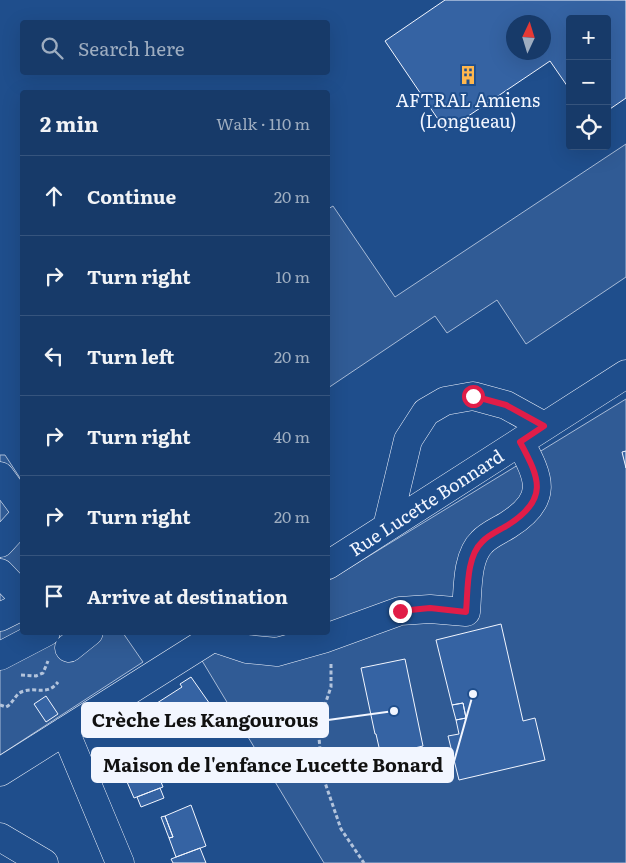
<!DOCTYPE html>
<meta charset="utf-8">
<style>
:root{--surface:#173a69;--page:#20416f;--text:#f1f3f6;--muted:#9eadc0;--line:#36547d}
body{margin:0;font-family:Literata,serif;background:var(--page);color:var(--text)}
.controls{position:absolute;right:15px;top:15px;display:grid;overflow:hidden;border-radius:5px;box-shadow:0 5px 20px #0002}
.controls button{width:45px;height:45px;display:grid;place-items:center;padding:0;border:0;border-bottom:1px solid var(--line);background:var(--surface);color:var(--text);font:25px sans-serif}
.compass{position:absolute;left:506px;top:15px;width:45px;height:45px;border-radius:50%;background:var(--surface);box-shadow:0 5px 20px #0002;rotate:4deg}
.stop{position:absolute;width:15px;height:15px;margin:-11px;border:4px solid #e11d48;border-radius:50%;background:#fff}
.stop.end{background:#e11d48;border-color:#fff;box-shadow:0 1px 5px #0008}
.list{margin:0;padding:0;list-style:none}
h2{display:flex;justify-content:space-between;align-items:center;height:65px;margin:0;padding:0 20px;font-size:21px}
h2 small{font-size:16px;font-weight:400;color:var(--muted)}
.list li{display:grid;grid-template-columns:32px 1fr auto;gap:15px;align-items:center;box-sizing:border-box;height:80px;padding:0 20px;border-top:1px solid var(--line)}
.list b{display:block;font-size:19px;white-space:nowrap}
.list em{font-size:16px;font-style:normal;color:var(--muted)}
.icon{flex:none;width:28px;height:28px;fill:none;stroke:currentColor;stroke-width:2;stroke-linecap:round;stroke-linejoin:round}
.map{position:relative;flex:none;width:626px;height:863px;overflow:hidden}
.search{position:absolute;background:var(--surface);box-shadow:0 5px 20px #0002;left:20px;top:20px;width:310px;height:55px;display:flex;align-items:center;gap:12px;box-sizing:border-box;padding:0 18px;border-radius:5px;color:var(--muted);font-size:19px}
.panel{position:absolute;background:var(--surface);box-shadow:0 5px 20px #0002;left:20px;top:90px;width:310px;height:545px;border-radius:5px}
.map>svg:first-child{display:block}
.built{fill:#305b95;stroke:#a8bbd7}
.building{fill:#3563a3;stroke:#f2f6ff;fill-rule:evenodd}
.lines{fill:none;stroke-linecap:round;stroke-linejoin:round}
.minor-casing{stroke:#f2f6ff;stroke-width:29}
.path{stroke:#b3c4dc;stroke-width:3;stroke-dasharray:4 2.5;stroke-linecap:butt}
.minor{stroke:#1f4e8c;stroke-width:28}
.route{stroke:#e11d48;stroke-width:6}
.labels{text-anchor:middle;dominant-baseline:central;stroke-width:4;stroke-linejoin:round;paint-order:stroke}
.poi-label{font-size:18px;fill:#f2f6ff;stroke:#1f4e8c}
.street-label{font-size:18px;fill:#f2f6ff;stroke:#1f4e8c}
.leader{fill:none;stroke:#f2f6ff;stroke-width:2}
.callout-dot{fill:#f2f6ff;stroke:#1f4e8c;stroke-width:2}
.callout{fill:#f2f6ff;stroke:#f2f6ff;stroke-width:2}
.callout-label{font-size:19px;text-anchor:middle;font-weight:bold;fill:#111}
</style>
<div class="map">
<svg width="626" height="863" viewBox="0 0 626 863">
<rect width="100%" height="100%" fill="#1f4e8c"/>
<path class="built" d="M 626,144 L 626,277 L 526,344 L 497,300 L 447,333 L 435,316 L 328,388 L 328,209 L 333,206 L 395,297 Z
M 626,399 L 626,863 L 324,863 L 201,659 L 244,633 L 328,632 L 328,581 Z
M 0,455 L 5,455 L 22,481 L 22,632 L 123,633 L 143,662 L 0,755 Z"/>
<path class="building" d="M 445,0 L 626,0 L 626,98 L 607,111 L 607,19 L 570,19 L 570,90 L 550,61 L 446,131 L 385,41 ZM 514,22 L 544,22 L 544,52 L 514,52 Z
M 626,451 L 626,468 L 622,452 Z
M 501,624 L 523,721 L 535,718 L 545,760 L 459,780 L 448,736 L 459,734 L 456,720 L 466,718 L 463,703 L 452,705 L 436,640 Z
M 405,659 L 423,746 L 381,756 L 376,734 L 375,734 L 361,668 Z
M 191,677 L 212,707 L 200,715 L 198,711 L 173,728 L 157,703 L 182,687 L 180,684 Z
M 46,696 L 58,714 L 46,722 L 34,704 Z
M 463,703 L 466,718 L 456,720 L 452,705 Z
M 151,756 L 163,787 L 134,798 L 121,768 Z
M 160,788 L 164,798 L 141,807 L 137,797 Z
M 191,805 L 206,846 L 176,857 L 169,838 L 173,837 L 165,816 Z
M 165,816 L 173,837 L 169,838 L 161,817 Z
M 200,848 L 206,863 L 173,863 L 171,859 Z"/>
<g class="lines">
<g class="minor-casing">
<path id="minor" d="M 0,476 L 22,506
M 387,527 L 408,440 L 426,412 L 445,401 L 473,396 L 506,405 L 544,426
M 0,543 L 22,519
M 328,565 L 626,374
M 0,573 L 22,596
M 0,617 L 22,606
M 214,638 L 247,649 L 277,652 L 323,639 L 400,611 L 430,609 L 466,612 C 468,591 466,557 482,542 C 488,535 500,530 508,525 C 549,499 540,479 520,442
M 69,648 L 89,632
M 0,656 L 46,632
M 65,731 L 120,863
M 0,772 L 222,632
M 0,837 L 44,863"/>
</g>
<path class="path" d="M 331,664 L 331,687 L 318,725 L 322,774 L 341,829 L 364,863
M 21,675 L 36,676 L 43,673 L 48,661
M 0,705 L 6,707 C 14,703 15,693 24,691 C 38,687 47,696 58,682"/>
<use href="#minor" class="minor"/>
</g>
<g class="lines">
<path class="route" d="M 400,611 L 430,608 L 466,612 C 468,591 466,557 482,542 C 488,535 500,530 508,525 C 549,499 540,479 520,442 L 544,426 L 506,405 L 473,396"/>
</g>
<defs>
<g id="building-bare" transform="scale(1.5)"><path d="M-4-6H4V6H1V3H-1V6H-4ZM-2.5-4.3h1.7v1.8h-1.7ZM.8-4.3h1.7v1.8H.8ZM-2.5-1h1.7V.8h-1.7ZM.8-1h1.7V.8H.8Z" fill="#ffb74d" stroke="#1f4e8c" stroke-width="2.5" paint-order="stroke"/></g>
</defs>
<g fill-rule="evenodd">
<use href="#building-bare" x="468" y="75"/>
</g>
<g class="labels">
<g class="poi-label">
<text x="468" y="99">AFTRAL Amiens<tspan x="468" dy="21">(Longueau)</tspan></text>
</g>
<g class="street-label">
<text transform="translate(426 502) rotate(-33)">Rue Lucette Bonnard</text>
</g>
</g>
<path class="leader" d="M394 711L328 720M473 694L453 765"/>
<g class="callout-dot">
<circle cx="394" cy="711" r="5"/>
<circle cx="473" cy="694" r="5"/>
</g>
<g class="callout">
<rect x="82" y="703" width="246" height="34" rx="5"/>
<rect x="92" y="748" width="361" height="34" rx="5"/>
</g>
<g class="callout-label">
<text x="205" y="727">Crèche Les Kangourous</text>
<text x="273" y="772">Maison de l'enfance Lucette Bonard</text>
</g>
</svg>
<div class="controls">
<button>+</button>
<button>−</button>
<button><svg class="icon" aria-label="locate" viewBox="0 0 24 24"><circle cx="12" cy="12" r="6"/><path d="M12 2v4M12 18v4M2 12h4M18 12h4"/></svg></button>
</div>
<svg class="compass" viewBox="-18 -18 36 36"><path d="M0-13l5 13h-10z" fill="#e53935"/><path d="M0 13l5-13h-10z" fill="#9eadc0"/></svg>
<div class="stop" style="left:473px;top:396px"></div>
<div class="stop end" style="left:400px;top:611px"></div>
<div class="search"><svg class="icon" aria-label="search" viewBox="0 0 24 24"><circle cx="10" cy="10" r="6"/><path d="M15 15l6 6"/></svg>Search here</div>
<section class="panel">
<h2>2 min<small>Walk · 110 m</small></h2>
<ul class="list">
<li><svg class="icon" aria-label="ahead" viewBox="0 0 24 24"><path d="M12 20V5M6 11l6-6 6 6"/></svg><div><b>Continue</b></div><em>20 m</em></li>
<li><svg class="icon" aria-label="right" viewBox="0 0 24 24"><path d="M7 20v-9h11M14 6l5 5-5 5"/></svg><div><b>Turn right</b></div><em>10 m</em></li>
<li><svg class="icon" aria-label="left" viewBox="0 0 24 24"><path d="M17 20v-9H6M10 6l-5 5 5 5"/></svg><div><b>Turn left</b></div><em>20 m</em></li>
<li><svg class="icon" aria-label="right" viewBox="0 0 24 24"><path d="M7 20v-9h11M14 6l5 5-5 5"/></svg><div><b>Turn right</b></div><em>40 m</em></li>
<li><svg class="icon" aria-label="right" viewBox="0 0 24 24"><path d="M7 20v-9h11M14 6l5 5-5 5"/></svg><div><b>Turn right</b></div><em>20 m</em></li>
<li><svg class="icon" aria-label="arrive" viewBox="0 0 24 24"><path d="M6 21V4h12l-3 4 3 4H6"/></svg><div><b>Arrive at destination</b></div></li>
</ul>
</section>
</div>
